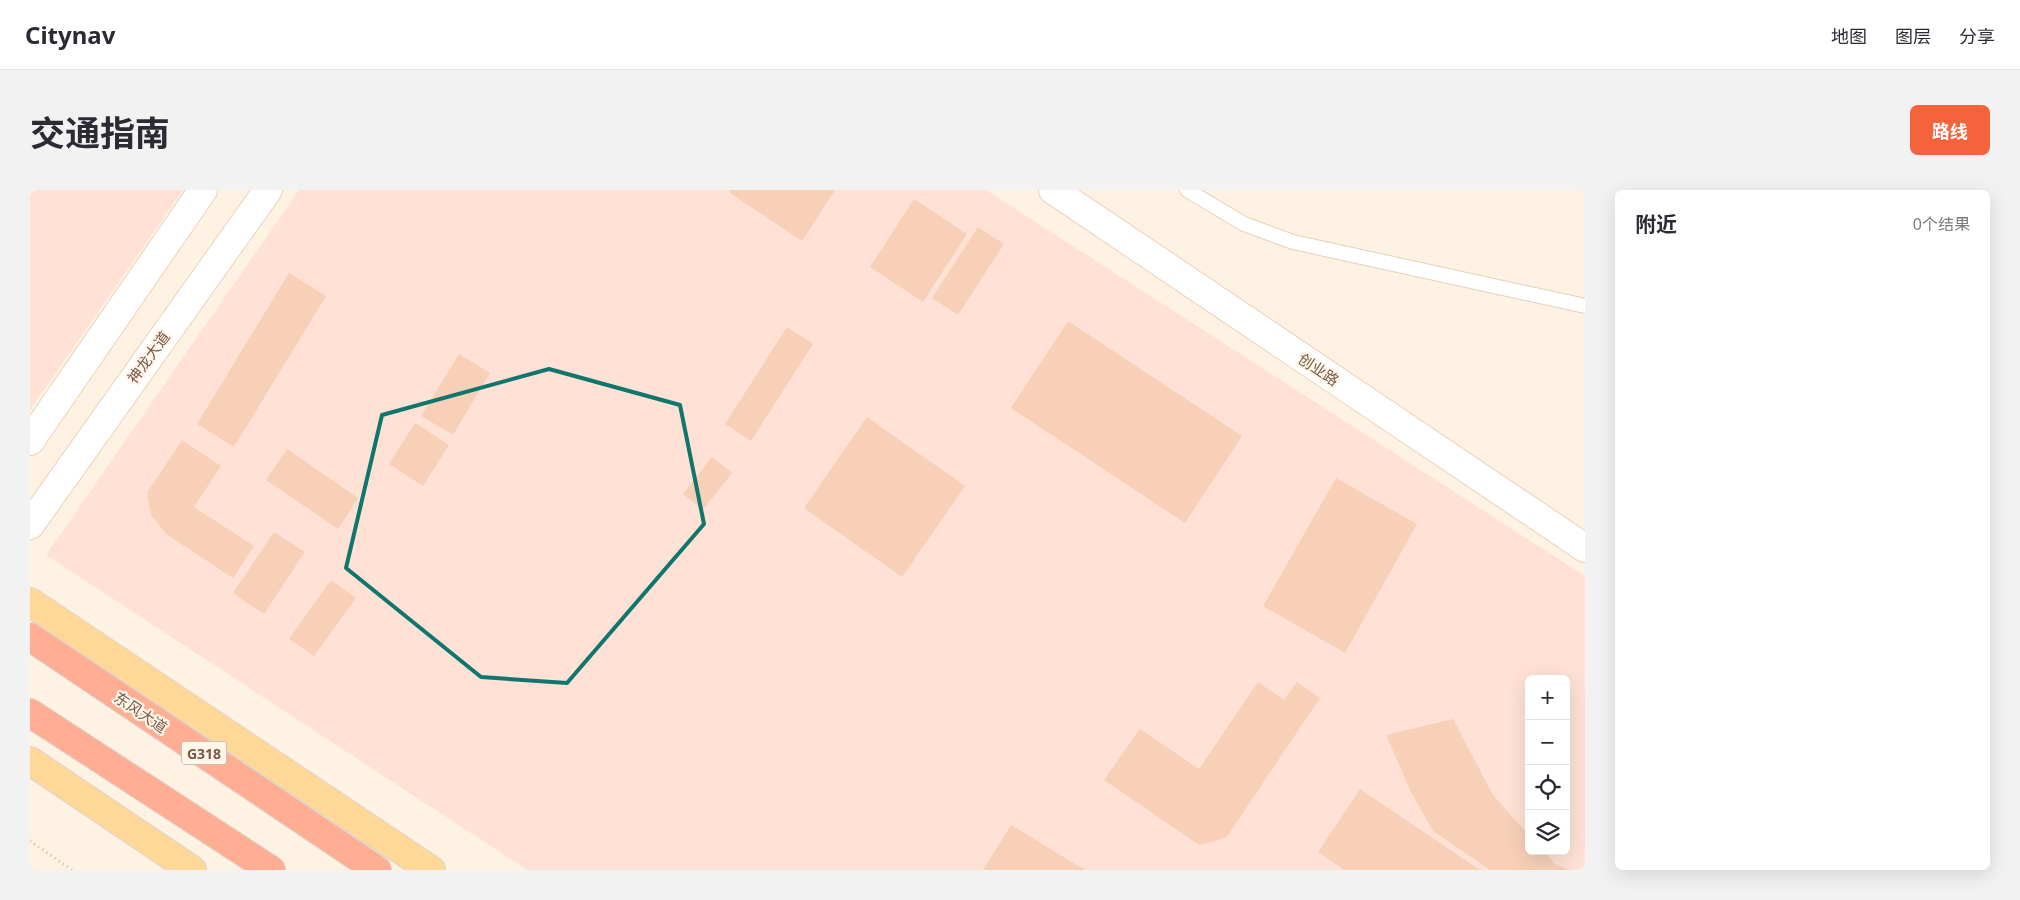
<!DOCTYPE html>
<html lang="zh">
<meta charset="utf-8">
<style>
:root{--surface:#fff;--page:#f2f2f3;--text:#2b2b33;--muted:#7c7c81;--line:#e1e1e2;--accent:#f4633b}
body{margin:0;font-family:"Noto Sans","Noto Sans SC",sans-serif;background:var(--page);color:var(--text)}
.controls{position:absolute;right:15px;bottom:15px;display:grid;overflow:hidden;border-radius:8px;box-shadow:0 5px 20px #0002}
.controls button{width:45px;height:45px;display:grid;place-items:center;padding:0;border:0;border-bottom:1px solid var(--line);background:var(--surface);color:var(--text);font:25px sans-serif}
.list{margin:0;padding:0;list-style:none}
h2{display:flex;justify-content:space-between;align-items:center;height:65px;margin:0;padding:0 20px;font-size:21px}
h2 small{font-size:16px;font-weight:400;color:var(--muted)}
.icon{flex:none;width:28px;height:28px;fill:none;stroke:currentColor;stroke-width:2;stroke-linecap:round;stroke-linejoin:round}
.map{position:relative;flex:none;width:1555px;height:680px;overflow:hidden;border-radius:8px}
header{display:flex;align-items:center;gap:30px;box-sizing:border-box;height:70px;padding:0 25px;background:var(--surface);border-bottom:1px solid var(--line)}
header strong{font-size:24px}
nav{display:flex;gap:28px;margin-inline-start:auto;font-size:18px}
.intro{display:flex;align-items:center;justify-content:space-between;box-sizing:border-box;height:120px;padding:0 30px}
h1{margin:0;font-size:35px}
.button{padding:12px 22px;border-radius:8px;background:var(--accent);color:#fff;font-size:18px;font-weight:700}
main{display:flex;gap:30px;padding:0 30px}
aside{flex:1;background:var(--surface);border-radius:8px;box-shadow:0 5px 20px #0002}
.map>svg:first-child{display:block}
.commercial{fill:#ffe2d5;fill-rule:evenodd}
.building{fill:#f7d0b7}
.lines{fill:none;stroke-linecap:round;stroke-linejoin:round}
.lane-casing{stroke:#e4cfbd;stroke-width:16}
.secondary-casing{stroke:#ebd2bc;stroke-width:30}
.primary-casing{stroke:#dcd3cf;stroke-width:30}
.highway-casing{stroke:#dcd3cf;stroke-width:30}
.path{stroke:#dcb39a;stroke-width:3;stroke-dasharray:1 4;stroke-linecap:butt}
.lane{stroke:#fff;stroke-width:14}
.secondary{stroke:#fff;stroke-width:28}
.primary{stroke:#ffd898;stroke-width:28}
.highway{stroke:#ffae93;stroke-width:28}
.marked{fill:none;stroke:#0f766e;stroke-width:4;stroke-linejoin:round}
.labels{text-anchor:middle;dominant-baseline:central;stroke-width:4.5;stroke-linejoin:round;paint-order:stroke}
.shield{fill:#fff7ea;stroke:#a18777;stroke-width:1}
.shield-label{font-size:14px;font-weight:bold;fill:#795746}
.street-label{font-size:15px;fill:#795746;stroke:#fff7ea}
</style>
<header>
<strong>Citynav</strong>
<nav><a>地图</a><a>图层</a><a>分享</a></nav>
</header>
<div class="intro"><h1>交通指南</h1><a class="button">路线</a></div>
<main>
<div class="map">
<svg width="1555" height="680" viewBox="0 0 1555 680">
<rect width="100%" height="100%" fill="#fef3e2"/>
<path class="commercial" d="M 0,0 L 153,0 L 0,220 Z
M 269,0 L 956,0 L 1555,386 L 1555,680 L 497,680 L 16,365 ZM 1499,489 L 1536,489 L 1536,661 L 1499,661 Z"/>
<path class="building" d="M 701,0 L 805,0 L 772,51 L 700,3 Z
M 884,9 L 937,44 L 893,112 L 840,77 Z
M 948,37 L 974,54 L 928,125 L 902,108 Z
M 259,83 L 296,106 L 204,257 L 167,234 Z
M 1038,131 L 1212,246 L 1155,333 L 981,218 Z
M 757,137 L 783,154 L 721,251 L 695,234 Z
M 429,164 L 460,183 L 423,245 L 391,226 Z
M 837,227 L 935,296 L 872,387 L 774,318 Z
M 385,233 L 419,255 L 393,296 L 359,274 Z
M 152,250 L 191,276 L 164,317 L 224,356 L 203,388 L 136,344 L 121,325 L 117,303 Z
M 257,259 L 328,308 L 308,339 L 236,290 Z
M 682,267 L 702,283 L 673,320 L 653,304 Z
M 1306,288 L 1387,334 L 1315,463 L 1233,416 Z
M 244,342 L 275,362 L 234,424 L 203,403 Z
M 301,390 L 326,408 L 284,466 L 259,449 Z
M 1228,492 L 1254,510 L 1267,492 L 1290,508 L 1196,648 L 1169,655 L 1074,590 L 1110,539 L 1169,579 Z
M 1423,529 L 1463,605 L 1499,645 L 1499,661 L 1514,661 L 1525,674 L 1540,680 L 1460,680 L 1403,641 L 1381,602 L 1356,545 Z
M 1330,599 L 1450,680 L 1314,680 L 1288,662 Z
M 981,635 L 1055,680 L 953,680 Z"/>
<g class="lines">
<g class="lane-casing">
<path id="lane" d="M 1157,0 L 1214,34 L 1263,52 L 1555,116"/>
</g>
<g class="secondary-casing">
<path id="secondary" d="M 1023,0 L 1555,358
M 0,251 L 173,0
M 0,335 L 238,0"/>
</g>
<g class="primary-casing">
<path id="primary" d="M 0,412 L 401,680
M 0,571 L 162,680"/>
</g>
<g class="highway-casing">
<path id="highway" d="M 0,447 L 347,680
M 0,523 L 241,680"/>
</g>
<path class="path" d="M 0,651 L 42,680"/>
<use href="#lane" class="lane"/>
<use href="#secondary" class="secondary"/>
<use href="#primary" class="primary"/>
<use href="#highway" class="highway"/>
</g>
<path class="marked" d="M 519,179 L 650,215 L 674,334 L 537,493 L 451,487 L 316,378 L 352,225 Z"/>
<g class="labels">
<rect class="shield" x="151.5" y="551.5" width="45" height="23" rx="4"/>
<g class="shield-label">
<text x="174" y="563">G318</text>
</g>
<g class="street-label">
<text transform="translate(118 167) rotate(-54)">神龙大道</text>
<text transform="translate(1289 179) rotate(34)">创业路</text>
<text transform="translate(111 522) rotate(34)">东风大道</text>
</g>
</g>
</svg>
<div class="controls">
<button>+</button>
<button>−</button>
<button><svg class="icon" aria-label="locate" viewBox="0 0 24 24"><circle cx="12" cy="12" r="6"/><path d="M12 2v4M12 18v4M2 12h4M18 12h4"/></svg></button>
<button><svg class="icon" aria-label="layers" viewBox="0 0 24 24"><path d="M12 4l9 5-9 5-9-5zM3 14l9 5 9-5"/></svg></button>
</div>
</div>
<aside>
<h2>附近<small>0个结果</small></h2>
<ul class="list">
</ul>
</aside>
</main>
